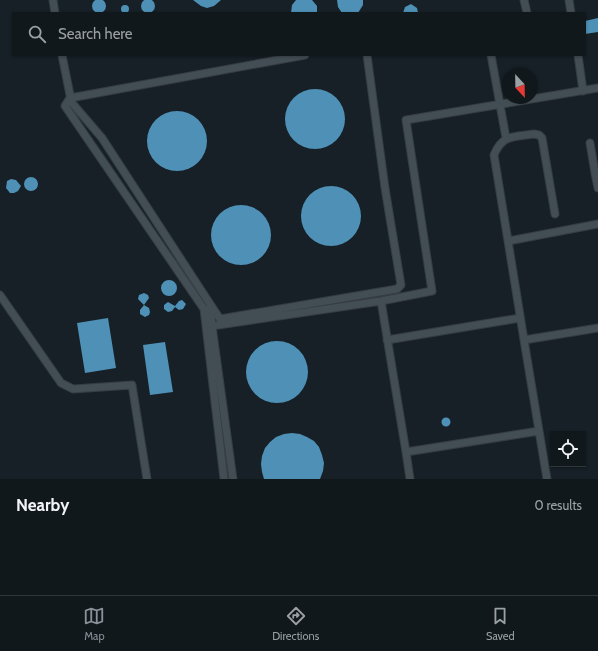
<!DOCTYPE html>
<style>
:root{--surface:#10181c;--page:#1e2529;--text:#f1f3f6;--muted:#9ca0a3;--line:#30373b;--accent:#8c9099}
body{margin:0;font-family:Cabin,sans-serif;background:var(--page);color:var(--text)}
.controls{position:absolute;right:12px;bottom:12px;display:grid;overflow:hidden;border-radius:0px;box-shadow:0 1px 3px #0004}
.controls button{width:36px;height:36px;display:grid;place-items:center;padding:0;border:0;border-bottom:1px solid var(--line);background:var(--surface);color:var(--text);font:20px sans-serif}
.compass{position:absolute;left:502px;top:68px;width:36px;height:36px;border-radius:50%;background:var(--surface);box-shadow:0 1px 3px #0004;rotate:158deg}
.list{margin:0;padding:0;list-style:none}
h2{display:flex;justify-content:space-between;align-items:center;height:52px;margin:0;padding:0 16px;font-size:17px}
h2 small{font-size:13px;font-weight:400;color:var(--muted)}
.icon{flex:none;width:22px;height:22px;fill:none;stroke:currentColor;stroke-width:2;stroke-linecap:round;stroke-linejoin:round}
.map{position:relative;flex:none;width:598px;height:479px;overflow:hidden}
.search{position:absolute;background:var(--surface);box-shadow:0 1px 3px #0004;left:12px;right:12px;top:12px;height:44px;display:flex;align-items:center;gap:10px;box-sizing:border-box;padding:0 14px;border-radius:0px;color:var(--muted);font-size:15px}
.sheet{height:116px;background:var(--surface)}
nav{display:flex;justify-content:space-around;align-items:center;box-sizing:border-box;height:56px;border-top:1px solid var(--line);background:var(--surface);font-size:11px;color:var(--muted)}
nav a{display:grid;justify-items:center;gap:2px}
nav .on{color:var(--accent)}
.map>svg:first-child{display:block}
.building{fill:#4e90b6}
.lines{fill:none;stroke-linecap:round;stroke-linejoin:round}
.minor-casing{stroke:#363c42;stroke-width:9}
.minor{stroke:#424d54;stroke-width:7}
</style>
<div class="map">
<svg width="598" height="479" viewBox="0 0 598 479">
<rect width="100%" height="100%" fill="#162026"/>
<path class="building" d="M141 6a7 7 0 1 1 14 0a7 7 0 1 1-14 0Z
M92 6a7 7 0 1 1 14 0a7 7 0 1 1-14 0Z
M 193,0 L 221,0 L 214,6 L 207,8 L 201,6 Z
M 296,0 L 312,0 L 317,6 L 317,13 L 291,13 L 292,5 Z
M 337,0 L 363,0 L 363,5 L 358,13 L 342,13 L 338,7 Z
M 411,4 L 417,8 L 418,13 L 403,13 L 405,7 Z
M121 9a4 4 0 1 1 8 0a4 4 0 1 1-8 0Z
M 598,18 L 598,32 L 585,34 L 585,21 Z
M285 119a30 30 0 1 1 60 0a30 30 0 1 1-60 0Z
M147 141a30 30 0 1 1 60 0a30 30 0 1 1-60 0Z
M24 184a7 7 0 1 1 14 0a7 7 0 1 1-14 0Z
M 11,179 L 16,180 L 21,186 L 18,191 L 14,193 L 10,193 L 6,188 L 7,181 Z
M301 216a30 30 0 1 1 60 0a30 30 0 1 1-60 0Z
M211 235a30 30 0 1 1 60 0a30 30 0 1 1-60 0Z
M161 288a8 8 0 1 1 16 0a8 8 0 1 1-16 0Z
M 144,293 L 148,295 L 149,298 L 144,305 L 149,308 L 150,312 L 149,315 L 145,317 L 140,314 L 140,310 L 144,305 L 138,299 L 139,295 Z
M 182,300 L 186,304 L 183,309 L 179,310 L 175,307 L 172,311 L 168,312 L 164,309 L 164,305 L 168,302 L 175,306 L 179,301 Z
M 108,318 L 116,368 L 85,373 L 77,323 Z
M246 372a31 31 0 1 1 62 0a31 31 0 1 1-62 0Z
M 165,342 L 173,392 L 150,395 L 143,345 Z
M441.5 422a4.5 4.5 0 1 1 9 0a4.5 4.5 0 1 1-9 0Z
M 292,433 L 300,434 L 307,437 L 314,441 L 319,447 L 322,455 L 324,463 L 323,471 L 320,479 L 264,479 L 262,472 L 261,464 L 262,456 L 265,448 L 270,442 L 276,437 L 284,434 Z"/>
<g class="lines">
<g class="minor-casing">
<path id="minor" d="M 53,0 L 55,13
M 524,0 L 527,13
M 569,0 L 571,13
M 62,55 L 70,95 L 72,103 L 102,138 L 210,304 L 212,326
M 491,55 L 506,138
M 578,55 L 583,91
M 590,143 L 595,173
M 598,173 L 595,173 L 598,188
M 508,241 L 494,155 C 502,134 515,137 534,134 L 539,135 L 542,138 L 555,214
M 0,295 L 61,383 L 73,389 L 132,385 L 147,479
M 381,301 L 432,291 L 406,120 L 598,88
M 210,304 L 220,319 L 397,289 L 401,285 L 385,188 L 367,55
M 387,340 L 520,318
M 524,340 L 508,241 L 598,224
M 224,479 L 204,309 L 65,106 L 70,98 L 305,55
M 233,479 L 212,326 L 381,301 L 406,452
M 410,479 L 406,452 L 539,431
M 547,479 L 524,340 L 598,328"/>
</g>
<use href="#minor" class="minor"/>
</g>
</svg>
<div class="controls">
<button><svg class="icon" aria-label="locate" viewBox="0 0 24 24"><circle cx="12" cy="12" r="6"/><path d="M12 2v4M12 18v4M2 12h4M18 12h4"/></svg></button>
</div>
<svg class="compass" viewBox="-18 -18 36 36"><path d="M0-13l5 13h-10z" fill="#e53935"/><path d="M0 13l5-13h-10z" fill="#9ca0a3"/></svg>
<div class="search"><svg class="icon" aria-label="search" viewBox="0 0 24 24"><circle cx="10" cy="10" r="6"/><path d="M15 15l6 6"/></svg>Search here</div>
</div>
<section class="sheet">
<h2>Nearby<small>0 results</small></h2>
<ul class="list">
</ul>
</section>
<nav>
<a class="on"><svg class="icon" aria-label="map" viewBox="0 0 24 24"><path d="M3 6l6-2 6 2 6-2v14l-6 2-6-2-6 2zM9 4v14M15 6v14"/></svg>Map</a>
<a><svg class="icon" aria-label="directions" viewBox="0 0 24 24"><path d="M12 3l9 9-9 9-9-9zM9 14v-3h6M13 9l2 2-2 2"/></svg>Directions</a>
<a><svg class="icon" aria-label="saved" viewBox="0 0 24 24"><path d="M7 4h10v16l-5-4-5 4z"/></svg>Saved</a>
</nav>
